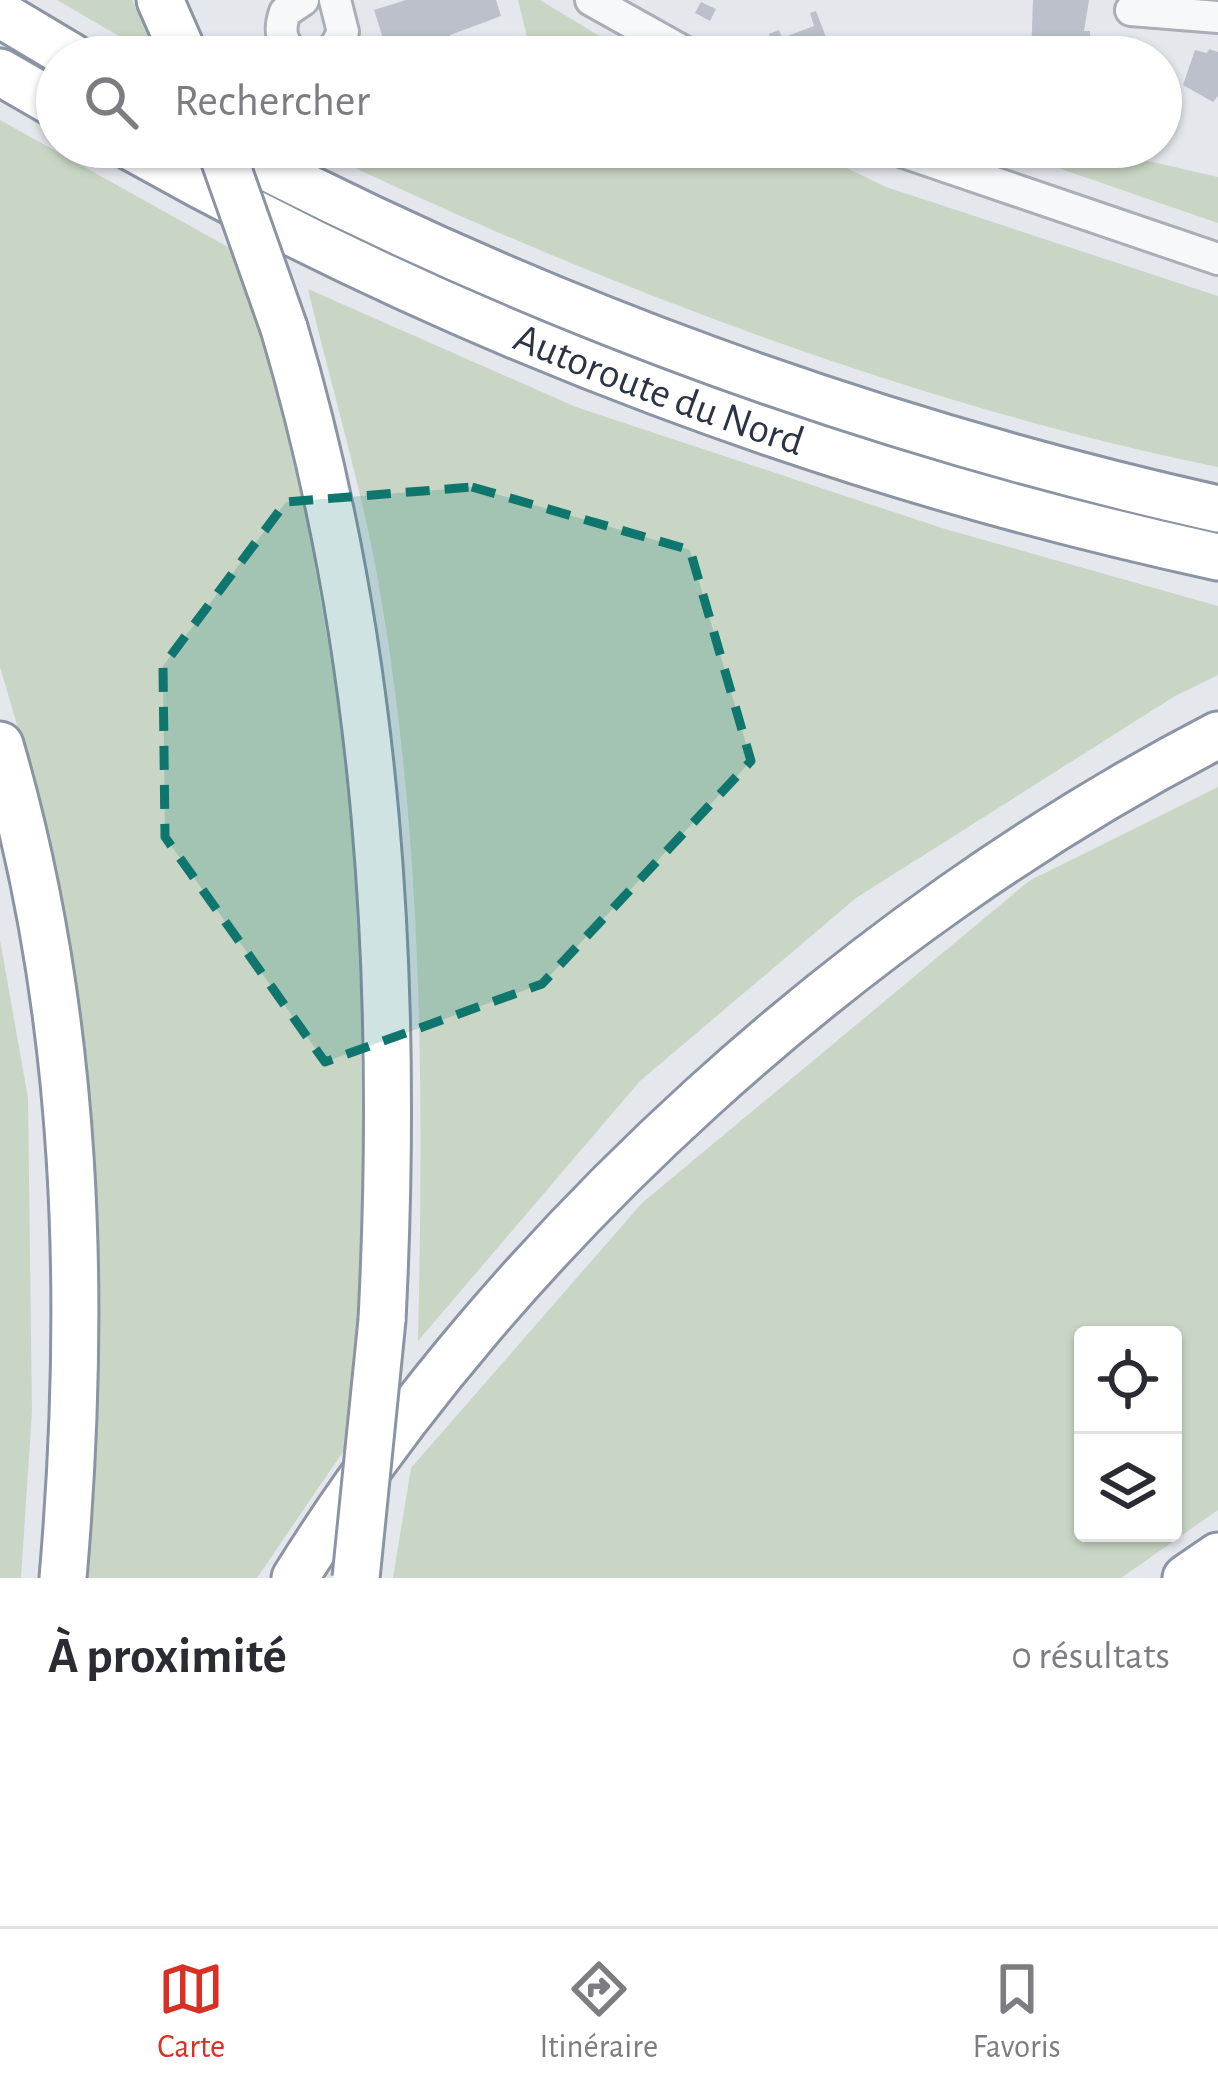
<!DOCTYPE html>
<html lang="fr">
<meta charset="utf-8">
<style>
:root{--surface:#fff;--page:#f2f2f3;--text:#2b2b33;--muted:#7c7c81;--line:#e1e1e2;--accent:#d93025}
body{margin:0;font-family:"Alegreya Sans",sans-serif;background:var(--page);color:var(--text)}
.controls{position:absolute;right:36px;bottom:36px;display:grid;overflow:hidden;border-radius:12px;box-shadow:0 3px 9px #0004}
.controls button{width:108px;height:108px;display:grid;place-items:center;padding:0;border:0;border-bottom:3px solid var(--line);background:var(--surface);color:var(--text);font:60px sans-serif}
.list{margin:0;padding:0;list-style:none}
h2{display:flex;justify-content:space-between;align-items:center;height:156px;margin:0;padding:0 48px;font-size:51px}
h2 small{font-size:39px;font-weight:400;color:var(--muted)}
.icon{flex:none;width:66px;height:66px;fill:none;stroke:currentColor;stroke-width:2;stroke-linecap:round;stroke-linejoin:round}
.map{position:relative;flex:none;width:1218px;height:1578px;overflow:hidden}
.search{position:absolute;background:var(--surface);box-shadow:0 3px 9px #0004;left:36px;right:36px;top:36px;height:132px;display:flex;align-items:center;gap:30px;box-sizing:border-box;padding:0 42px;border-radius:66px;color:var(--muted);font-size:45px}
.sheet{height:348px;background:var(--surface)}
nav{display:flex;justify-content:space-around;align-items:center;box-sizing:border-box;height:168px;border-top:3px solid var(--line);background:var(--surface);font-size:33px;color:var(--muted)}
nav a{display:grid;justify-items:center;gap:6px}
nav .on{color:var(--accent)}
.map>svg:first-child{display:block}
.green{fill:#c9d6c5;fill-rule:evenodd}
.building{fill:#bbc0ca}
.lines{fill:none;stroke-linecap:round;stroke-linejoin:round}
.minor-casing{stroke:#a9aeb7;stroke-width:36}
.highway-casing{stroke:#8b94a3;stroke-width:51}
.minor{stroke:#f7f8fa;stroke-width:30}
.highway{stroke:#fff;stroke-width:45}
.highway-bridge-casing{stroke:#8b94a3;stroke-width:51;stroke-linecap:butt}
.highway-bridge{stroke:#fff;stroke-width:45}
.marked{fill:#0f766e;fill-opacity:0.2;stroke:#0f766e;stroke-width:9;stroke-dasharray:24 15;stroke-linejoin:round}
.labels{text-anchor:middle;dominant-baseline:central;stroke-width:9;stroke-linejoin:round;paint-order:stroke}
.street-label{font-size:42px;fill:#2b3445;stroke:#f4f6f9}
</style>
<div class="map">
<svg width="1218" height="1578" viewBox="0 0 1218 1578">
<rect width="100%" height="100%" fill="#e4e7ec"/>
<path class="green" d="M 57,0 L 132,0 L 160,57 L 155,57 Z
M 518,0 L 540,0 L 634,57 L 532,57 Z
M 0,120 L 237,252 L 294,445 L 338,702 L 354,858 L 361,1009 L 363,1243 L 351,1440 L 257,1578 L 79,1578 L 98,1280 L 82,1028 L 33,779 L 0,667 Z
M 311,147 L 401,147 L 408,159 L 455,147 L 803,147 L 886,187 L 1218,296 L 1218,467 C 911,404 594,283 311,147 Z
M 997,147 L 1087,147 L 1218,177 L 1218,223 Z
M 308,289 L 576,407 L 945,529 L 1218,606 L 1218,675 L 1175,696 L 856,898 L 640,1081 L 418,1341 C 424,1078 423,814 373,554 C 355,465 329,377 308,289 Z
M 1218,787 L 1218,1510 L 1121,1578 L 393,1578 L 411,1468 L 642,1203 L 1029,881 ZM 1083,1335 L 1173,1335 L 1173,1533 L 1083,1533 Z
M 0,940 L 28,1098 L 32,1411 L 21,1578 L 0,1578 Z"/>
<path class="building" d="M 406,0 L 496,0 L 501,16 L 450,35 L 455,50 L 449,52 L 451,57 L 438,57 L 433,40 L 425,42 L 430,57 L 403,57 L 401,50 L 388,54 L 374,10 Z
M 1033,0 L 1089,0 L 1084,31 L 1090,31 L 1090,57 L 1031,57 Z
M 701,2 L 716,9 L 710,21 L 695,13 Z
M 816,11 L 826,37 L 787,51 L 783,41 L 773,45 L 769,34 L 779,30 L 782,38 L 814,26 L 810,13 Z
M 1209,49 L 1218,52 L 1218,96 L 1213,102 L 1183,85 L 1195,50 L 1207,53 Z"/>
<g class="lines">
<g class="minor-casing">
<path id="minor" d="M 591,0 L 693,57
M 1131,10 L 1218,17
M 299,57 C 281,45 278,32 285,12 L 303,0
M 330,57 L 343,32 L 335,0
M 889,147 L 1218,259"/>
</g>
<g class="highway-casing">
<g id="highway">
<path d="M 160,0 L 185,57"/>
<path d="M 0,14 L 72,57"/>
<path d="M 0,72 L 57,105"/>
<path id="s1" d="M 131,147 C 468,337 840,475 1218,557"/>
<path d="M 227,147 C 538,310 875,432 1218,509"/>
<path d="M 284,328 C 380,651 399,985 382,1320"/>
<path d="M 0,745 C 79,1015 87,1299 63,1578"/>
<path d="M 295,1578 C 508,1236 861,919 1218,735"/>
<path d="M 1186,1578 L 1218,1556"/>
</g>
</g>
<use href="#minor" class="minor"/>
<use href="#highway" class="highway"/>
<g class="highway-bridge-casing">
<path id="highway-bridge" d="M 220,147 L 284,328
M 356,1578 L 382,1320"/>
</g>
<use href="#highway-bridge" class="highway-bridge"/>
</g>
<path class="marked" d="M 472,487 L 690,550 L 751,761 L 542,984 L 325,1062 L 165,837 L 163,666 L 286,502 Z"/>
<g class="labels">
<g class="street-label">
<text stroke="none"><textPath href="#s1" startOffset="582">Autoroute du Nord</textPath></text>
</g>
</g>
</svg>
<div class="controls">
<button><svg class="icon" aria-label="locate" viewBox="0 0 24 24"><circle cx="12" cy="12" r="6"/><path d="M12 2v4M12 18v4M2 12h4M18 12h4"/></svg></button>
<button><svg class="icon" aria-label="layers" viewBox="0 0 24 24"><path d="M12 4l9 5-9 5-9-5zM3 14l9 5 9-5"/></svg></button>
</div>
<div class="search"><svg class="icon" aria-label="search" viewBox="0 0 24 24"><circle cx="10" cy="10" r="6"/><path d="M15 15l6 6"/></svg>Rechercher</div>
</div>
<section class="sheet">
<h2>À proximité<small>0 résultats</small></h2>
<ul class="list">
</ul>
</section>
<nav>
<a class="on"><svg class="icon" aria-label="map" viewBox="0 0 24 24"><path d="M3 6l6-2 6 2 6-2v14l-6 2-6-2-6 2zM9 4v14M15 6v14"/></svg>Carte</a>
<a><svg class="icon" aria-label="directions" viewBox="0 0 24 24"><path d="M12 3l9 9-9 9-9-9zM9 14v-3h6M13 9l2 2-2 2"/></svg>Itinéraire</a>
<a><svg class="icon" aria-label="saved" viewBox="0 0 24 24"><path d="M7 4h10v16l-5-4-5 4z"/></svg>Favoris</a>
</nav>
